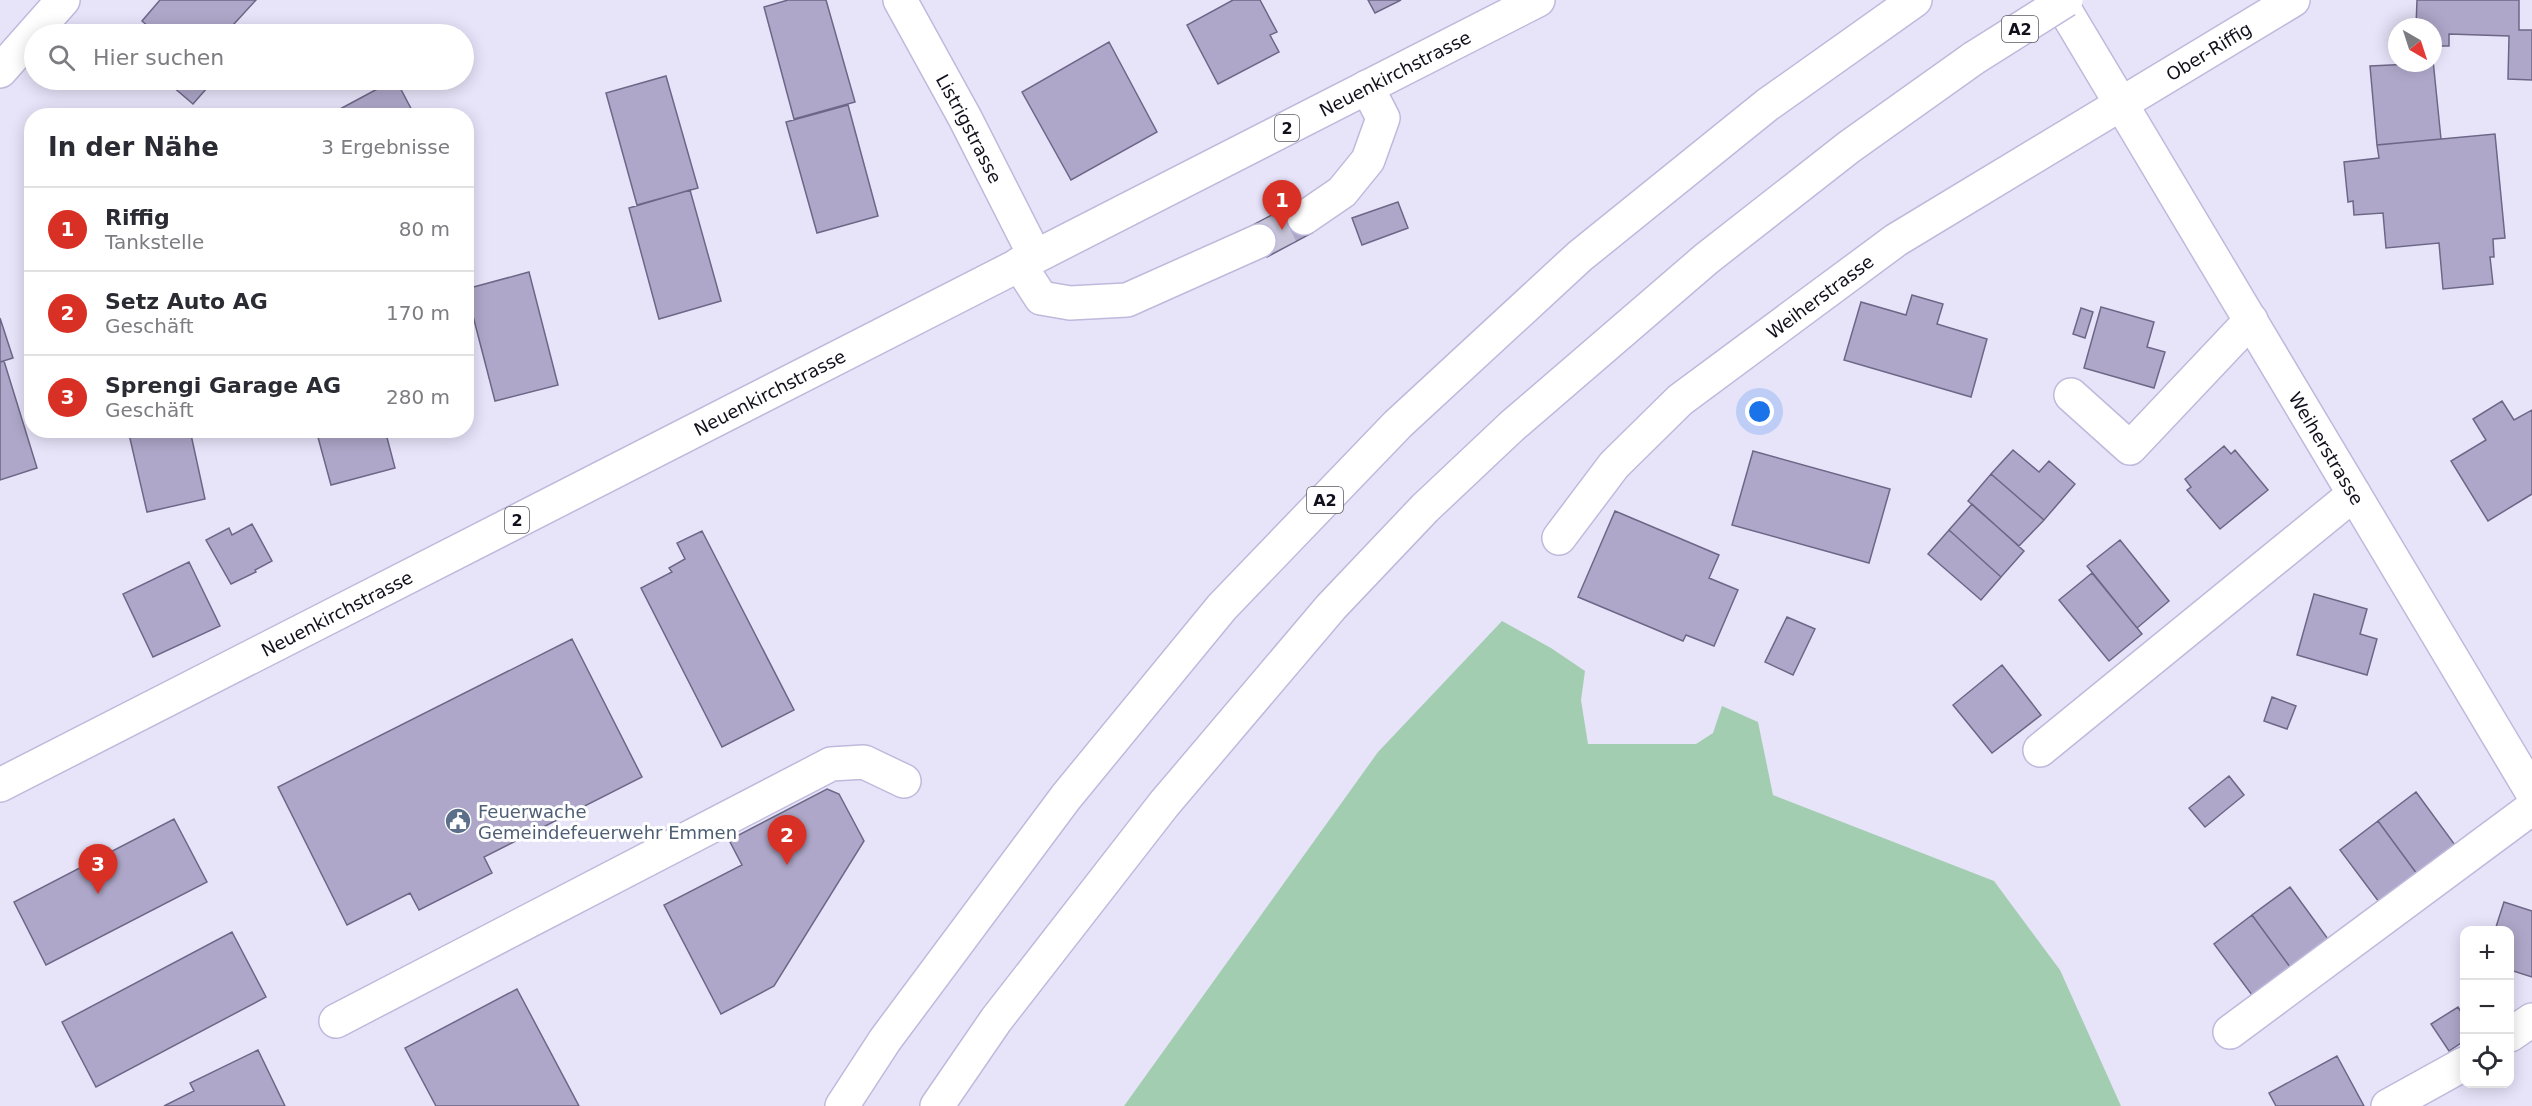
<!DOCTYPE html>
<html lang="de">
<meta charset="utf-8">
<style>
:root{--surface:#fff;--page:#f2f2f3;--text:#2b2b33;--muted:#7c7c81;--line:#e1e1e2;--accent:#d93025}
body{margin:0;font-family:"DejaVu Sans",sans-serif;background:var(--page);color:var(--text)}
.controls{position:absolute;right:18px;bottom:18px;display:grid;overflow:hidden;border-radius:12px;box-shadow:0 3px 15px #0003}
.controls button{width:54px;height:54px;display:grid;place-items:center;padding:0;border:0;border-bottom:2px solid var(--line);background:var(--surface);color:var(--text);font:30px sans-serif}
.compass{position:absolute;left:2388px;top:18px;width:54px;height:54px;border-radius:50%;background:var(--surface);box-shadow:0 3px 15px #0003;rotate:141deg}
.you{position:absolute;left:1760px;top:412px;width:21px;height:21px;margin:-15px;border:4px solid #fff;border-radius:50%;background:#1a73e8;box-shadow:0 0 0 9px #1a73e833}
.badge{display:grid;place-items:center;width:39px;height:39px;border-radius:50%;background:var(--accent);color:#fff;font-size:20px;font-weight:700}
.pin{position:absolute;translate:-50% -50px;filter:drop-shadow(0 2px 3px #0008)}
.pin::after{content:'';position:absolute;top:32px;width:21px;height:18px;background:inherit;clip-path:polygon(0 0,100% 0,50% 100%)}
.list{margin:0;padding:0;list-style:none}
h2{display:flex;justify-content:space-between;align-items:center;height:78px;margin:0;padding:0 24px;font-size:26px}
h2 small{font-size:20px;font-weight:400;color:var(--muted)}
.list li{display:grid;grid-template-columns:39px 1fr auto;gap:18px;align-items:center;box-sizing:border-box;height:84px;padding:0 24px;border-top:2px solid var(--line)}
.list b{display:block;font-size:22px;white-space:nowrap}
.list p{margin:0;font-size:20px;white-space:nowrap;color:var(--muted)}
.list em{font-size:20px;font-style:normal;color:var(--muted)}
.icon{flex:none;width:33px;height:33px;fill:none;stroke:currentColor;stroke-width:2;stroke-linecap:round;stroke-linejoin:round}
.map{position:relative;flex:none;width:2532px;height:1106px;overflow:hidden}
.search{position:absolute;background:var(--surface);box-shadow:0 3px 15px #0003;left:24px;top:24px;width:450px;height:66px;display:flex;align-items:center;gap:15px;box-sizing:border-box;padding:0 21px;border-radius:33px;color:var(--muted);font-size:22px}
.panel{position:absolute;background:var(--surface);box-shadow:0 3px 15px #0003;left:24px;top:108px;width:450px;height:330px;border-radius:24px}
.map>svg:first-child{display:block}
.green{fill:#a3cdb0}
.building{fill:#aea7c9;stroke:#6d6787;stroke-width:1.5}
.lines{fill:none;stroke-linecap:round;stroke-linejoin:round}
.minor-tunnel{stroke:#c7c4d9;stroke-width:33;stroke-dasharray:33 16;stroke-linecap:butt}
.minor-casing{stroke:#bfb9dc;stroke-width:36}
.major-casing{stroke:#bfb9dc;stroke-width:36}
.highway-casing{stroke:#bfb9dc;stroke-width:36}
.minor{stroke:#fff;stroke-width:33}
.major{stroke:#fff;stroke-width:33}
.highway{stroke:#fff;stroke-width:33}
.highway-bridge-casing{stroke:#bfb9dc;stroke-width:36;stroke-linecap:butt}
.highway-bridge{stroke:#fff;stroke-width:33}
.labels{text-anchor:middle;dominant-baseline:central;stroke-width:6;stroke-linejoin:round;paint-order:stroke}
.shield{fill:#fff;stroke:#595860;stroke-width:1.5}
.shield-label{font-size:16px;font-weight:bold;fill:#12101c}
.street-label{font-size:18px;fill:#12101c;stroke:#fff}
.service-label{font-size:18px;fill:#4e5e75;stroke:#fff;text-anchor:start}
</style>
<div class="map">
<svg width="2532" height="1106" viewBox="0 0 2532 1106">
<rect width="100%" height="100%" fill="#e7e4fa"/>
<path class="green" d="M 1502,621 L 1551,648 L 1585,671 L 1581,700 L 1588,744 L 1696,744 L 1713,733 L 1722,706 L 1758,722 L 1773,795 L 1994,881 L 2060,970 L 2121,1106 L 1124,1106 L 1378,752 Z"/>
<path class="building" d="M 160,0 L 256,0 L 234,24 L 245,34 L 157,34 L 142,21 Z
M 788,0 L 826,0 L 855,102 L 794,119 L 764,7 Z
M 1233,0 L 1260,0 L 1277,32 L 1270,35 L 1279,52 L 1218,84 L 1187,25 Z
M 1368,0 L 1401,0 L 1375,13 Z
M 2417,0 L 2519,0 L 2519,30 L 2532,30 L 2532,80 L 2508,79 L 2509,36 L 2449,34 L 2449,46 L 2433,46 L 2433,27 L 2416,27 Z
M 1109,42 L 1157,132 L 1071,180 L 1022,92 Z
M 2433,60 L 2441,139 L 2377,145 L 2370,66 L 2433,63 Z
M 666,76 L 698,188 L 637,205 L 606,93 Z
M 165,80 L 214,80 L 193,104 Z
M 396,80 L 415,116 L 327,116 L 394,80 Z
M 848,105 L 878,216 L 817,233 L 786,122 Z
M 2495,134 L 2505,238 L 2493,239 L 2494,257 L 2490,257 L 2493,284 L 2443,289 L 2439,243 L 2386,248 L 2383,213 L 2354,215 L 2353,201 L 2348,202 L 2344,162 L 2379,158 L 2377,145 Z
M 690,190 L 721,301 L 659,319 L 629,208 Z
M 1296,202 L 1312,233 L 1267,257 L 1251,226 Z
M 1398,202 L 1408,228 L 1362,245 L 1352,218 Z
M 529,272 L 558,385 L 495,401 L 466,289 Z
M 1912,295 L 1943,304 L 1937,324 L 1987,339 L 1971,397 L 1844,360 L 1861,302 L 1906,315 Z
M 2101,307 L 2154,322 L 2147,347 L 2165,352 L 2154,388 L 2084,368 Z
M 2081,308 L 2093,312 L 2085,338 L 2073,334 Z
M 0,318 L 13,358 L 0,362 Z
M 4,361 L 37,468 L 0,480 L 0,362 Z
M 2502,401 L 2514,420 L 2532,410 L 2532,494 L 2488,521 L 2451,461 L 2486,440 L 2473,419 Z
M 128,430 L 190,430 L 205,499 L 147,512 Z
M 316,430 L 385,430 L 395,468 L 331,485 Z
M 2224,446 L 2231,454 L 2235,450 L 2268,490 L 2220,529 L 2187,490 L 2191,487 L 2185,479 Z
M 2013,450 L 2039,472 L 2049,461 L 2075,484 L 2044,520 L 1991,474 Z
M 1753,451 L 1890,489 L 1869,563 L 1732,525 Z
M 1991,474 L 2044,520 L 2019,546 L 1968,501 Z
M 1972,504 L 2024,551 L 2001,577 L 1949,530 Z
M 1615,511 L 1719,555 L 1709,578 L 1738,590 L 1714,646 L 1686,635 L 1683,641 L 1578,597 Z
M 252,524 L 272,561 L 255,570 L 256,572 L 231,584 L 206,540 L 229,528 L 232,535 Z
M 1949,530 L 2001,577 L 1981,600 L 1928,554 Z
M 702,531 L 794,710 L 722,747 L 641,588 L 672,572 L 669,568 L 685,559 L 677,543 Z
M 2120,540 L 2169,601 L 2137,628 L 2087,566 Z
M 189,562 L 220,626 L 153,657 L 123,594 Z
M 2092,573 L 2142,634 L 2109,661 L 2059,600 Z
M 2314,594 L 2367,609 L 2360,634 L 2377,639 L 2367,675 L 2297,655 Z
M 1787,617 L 1815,629 L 1793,675 L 1765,662 Z
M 572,639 L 642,777 L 484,857 L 492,873 L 419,910 L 410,893 L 347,925 L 278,787 Z
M 2002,665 L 2041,715 L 1992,753 L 1953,705 Z
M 2272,697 L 2296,706 L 2287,729 L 2264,721 Z
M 2229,776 L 2244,795 L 2205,827 L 2189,808 Z
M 827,789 L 839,794 L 864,841 L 774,986 L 721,1014 L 664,905 L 742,865 L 729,840 Z
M 2416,792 L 2455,845 L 2417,874 L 2378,821 Z
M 174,819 L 207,882 L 46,965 L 14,902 Z
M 2378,821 L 2417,874 L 2379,902 L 2340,850 Z
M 2290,887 L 2328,939 L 2290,967 L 2252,915 Z
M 2504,902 L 2532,911 L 2532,977 L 2510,970 L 2510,930 L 2495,930 Z
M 2252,915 L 2290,967 L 2252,995 L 2214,944 Z
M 232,932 L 266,997 L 96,1087 L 62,1022 Z
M 517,989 L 579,1106 L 436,1106 L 405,1048 Z
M 2458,1007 L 2464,1017 L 2464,1041 L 2449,1051 L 2431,1024 Z
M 258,1050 L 285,1106 L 164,1106 L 194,1091 L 190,1083 Z
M 2337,1056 L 2364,1106 L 2276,1106 L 2269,1093 Z"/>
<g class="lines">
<path class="minor-tunnel" d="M 1259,241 L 1304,218"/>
<g class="minor-casing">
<g id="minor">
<path id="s1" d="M 900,0 L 965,118 L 1035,256"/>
<path id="s2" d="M 2059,0 L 2532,792"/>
<path d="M 0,71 L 63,0"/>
<path d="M 1304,218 L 1342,192 L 1368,160 L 1383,118 L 1367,87"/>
<path d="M 1019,264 L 1041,298 L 1070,303 L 1127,300 L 1259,241"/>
<path d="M 2071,395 L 2130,448 L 2251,320"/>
<path id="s3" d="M 1559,538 L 1614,465 L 1680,400 L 1896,240 L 2293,0"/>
<path d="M 2040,750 L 2354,494"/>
<path d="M 336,1021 L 831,764 L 864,762 L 904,781"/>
<path d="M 2230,1032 L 2532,808"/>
<path d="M 2510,1035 L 2532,1020"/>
<path d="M 2388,1106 L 2464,1064"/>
</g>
</g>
<g class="major-casing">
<g id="major">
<path id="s4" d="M 0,785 L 1538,0"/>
</g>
</g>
<g class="highway-casing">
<path id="highway" d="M 842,1106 L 885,1040 L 1066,797 L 1222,607 L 1398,424 L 1580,256 L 1767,105 L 1915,0
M 937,1106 L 996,1020 L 1164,804 L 1331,607 L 1425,508 L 1512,426 L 1706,259 L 1849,147 L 1974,58"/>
</g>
<use href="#minor" class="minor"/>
<use href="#major" class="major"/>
<use href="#highway" class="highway"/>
<g class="highway-bridge-casing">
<path id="highway-bridge" d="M 1974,58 L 2066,0"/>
</g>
<use href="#highway-bridge" class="highway-bridge"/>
</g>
<defs>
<g id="civic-disc" transform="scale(1.35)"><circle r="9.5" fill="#5c6f8a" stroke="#fff"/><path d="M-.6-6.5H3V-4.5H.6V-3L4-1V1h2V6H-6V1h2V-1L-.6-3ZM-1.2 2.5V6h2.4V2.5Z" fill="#fff"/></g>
</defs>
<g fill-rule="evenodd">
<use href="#civic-disc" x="458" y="821"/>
</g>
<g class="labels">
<g class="shield">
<rect x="2002" y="16" width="36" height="26" rx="4.5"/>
<rect x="1275" y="115" width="24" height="26" rx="4.5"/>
<rect x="1307" y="487" width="36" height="26" rx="4.5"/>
<rect x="505" y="507" width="24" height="26" rx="4.5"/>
</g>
<g class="shield-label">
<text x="2020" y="29">A2</text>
<text x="1287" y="128">2</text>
<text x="1325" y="500">A2</text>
<text x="517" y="520">2</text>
</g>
<g class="street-label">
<text stroke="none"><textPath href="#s3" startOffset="818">Ober-Riffig</textPath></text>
<text stroke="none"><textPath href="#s4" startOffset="1566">Neuenkirchstrasse</textPath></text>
<text stroke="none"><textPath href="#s1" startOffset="146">Listrigstrasse</textPath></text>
<text stroke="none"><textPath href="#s3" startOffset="358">Weiherstrasse</textPath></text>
<text stroke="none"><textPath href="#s4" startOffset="864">Neuenkirchstrasse</textPath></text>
<text stroke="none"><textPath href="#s2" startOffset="522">Weiherstrasse</textPath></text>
<text stroke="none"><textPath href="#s4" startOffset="378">Neuenkirchstrasse</textPath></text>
</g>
<g class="service-label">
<text x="478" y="811">Feuerwache<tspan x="478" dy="21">Gemeindefeuerwehr Emmen</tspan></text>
</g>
</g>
</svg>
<div class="controls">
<button>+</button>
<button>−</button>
<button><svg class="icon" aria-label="locate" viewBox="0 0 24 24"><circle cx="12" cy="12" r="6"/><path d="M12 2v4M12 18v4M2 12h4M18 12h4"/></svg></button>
</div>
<svg class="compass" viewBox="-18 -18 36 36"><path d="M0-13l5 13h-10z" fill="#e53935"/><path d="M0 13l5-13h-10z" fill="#7c7c81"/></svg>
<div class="you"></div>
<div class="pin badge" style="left:1282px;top:230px">1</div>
<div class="pin badge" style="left:787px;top:865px">2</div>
<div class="pin badge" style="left:98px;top:894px">3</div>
<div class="search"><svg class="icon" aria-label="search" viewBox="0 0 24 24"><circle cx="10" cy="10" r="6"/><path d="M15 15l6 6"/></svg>Hier suchen</div>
<section class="panel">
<h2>In der Nähe<small>3 Ergebnisse</small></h2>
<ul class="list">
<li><span class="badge">1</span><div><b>Riffig</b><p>Tankstelle</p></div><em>80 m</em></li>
<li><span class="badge">2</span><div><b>Setz Auto AG</b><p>Geschäft</p></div><em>170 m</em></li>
<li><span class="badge">3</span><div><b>Sprengi Garage AG</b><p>Geschäft</p></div><em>280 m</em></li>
</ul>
</section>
</div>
